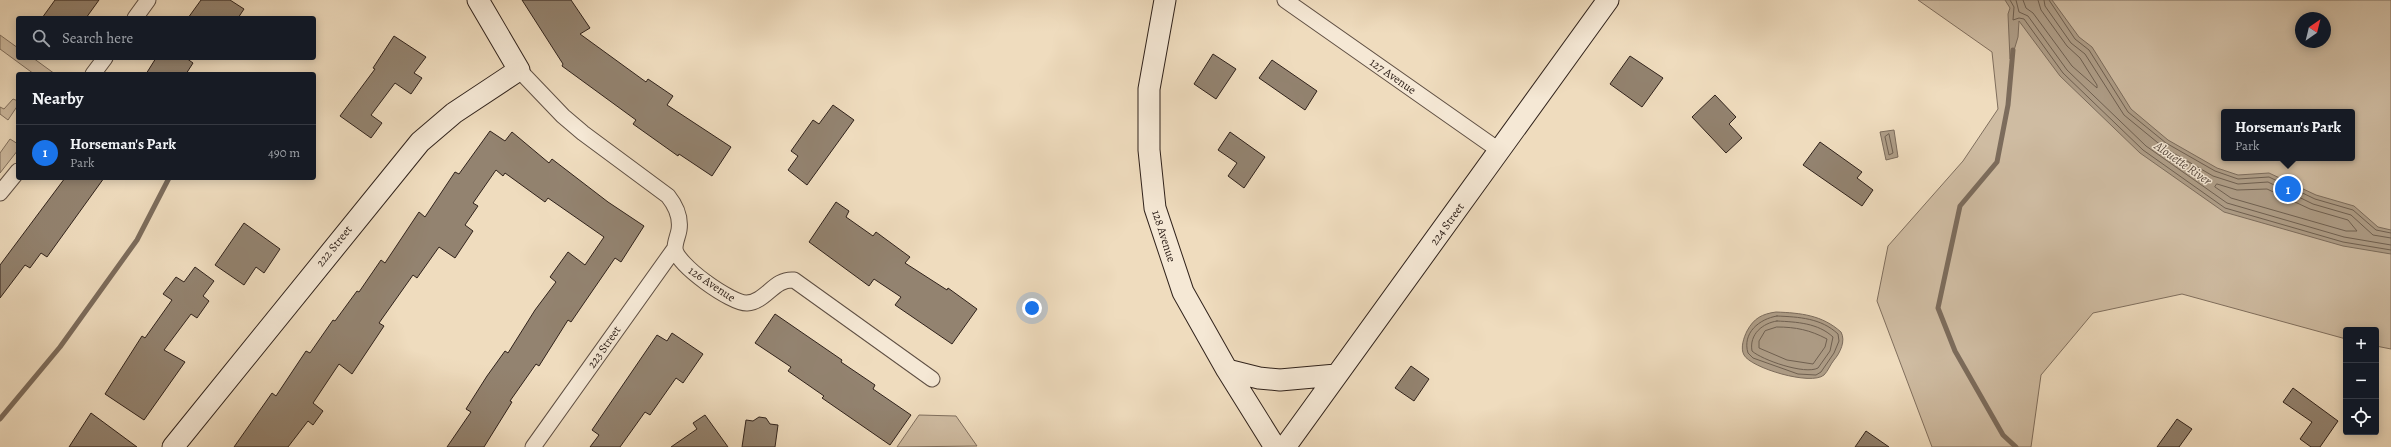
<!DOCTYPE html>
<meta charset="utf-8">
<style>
:root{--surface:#171b24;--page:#20242c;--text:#f1f3f6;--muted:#9ea1a6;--line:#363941;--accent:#1a73e8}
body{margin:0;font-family:Alegreya,serif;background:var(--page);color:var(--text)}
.controls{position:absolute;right:12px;bottom:12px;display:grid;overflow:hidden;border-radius:4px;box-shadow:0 2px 10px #0003}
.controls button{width:36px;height:36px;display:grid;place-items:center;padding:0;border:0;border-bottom:1px solid var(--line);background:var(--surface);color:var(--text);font:20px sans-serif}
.compass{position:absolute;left:2295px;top:12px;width:36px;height:36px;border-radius:50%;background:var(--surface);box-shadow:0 2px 10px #0003;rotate:35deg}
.you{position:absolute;left:1032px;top:308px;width:14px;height:14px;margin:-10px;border:3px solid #fff;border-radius:50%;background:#1a73e8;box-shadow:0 0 0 6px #1a73e833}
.badge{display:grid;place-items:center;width:26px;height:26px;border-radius:50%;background:var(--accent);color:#fff;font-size:13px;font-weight:700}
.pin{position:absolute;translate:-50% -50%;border:2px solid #fff;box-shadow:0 1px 4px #0006}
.popup{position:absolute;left:2221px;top:109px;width:134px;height:52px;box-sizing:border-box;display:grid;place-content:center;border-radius:4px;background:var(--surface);filter:drop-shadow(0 1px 3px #0005);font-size:13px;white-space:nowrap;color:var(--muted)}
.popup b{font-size:15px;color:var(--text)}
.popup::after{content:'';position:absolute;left:50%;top:100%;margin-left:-8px;border:8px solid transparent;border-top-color:var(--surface)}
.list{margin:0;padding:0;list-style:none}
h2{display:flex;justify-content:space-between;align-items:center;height:52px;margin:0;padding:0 16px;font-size:17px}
h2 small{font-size:13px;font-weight:400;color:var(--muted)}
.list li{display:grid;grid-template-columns:26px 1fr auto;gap:12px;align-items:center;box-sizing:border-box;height:56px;padding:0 16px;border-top:1px solid var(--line)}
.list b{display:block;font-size:15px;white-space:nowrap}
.list p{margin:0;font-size:13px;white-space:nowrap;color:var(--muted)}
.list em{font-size:13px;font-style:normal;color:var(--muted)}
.icon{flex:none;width:22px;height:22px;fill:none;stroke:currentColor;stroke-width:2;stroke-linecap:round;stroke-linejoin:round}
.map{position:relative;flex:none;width:2391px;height:447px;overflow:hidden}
.search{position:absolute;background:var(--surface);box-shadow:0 2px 10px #0003;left:16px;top:16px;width:300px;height:44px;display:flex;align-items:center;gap:10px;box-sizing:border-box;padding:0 14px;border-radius:4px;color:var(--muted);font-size:15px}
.panel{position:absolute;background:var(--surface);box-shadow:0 2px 10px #0003;left:16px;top:72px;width:300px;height:108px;border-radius:4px}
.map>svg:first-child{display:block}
.green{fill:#cfbca2;stroke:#806f5e;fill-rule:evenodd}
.water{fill:#ae9d87;stroke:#7c6c5c}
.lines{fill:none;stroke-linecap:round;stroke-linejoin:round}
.shore{stroke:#6f6051;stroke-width:1}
.stream{stroke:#7c6c5c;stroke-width:5}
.building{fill:#938370;stroke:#30221b}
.street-casing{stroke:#605044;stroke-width:17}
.secondary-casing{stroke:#30221b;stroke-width:23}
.street{stroke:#f5e8d5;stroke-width:15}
.secondary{stroke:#f5e8d5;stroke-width:21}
.labels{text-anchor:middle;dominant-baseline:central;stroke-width:3;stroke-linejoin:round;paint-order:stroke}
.street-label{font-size:12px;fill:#30221b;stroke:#f5e8d5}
.water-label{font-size:13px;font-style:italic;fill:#5c4d41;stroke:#f5e8d5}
</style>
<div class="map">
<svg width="2391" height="447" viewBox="0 0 2391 447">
<rect width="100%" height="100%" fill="#efdcbe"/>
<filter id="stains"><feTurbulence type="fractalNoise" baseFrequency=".005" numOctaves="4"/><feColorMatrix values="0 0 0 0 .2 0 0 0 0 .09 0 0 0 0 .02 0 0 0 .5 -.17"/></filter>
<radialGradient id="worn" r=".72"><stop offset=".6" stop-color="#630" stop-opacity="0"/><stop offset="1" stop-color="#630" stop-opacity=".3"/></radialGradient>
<path class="green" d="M 1918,0 L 2391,0 L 2391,349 L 2376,346 L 2376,330 L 2346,330 L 2346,339 L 2182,294 L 2093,313 L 2041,375 L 2031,447 L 1932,447 L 1877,301 L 1888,246 L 1963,161 L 1998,109 L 1992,52 ZM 2301,18 L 2325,18 L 2325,42 L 2301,42 ZM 2224,112 L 2352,112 L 2352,158 L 2224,158 Z
M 0,35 L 18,48 L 18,58 L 33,58 L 55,74 L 34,74 L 0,49 Z
M 13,99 L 18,101 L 18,105 L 8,120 L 0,114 L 0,107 L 4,109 Z
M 10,139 L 18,144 L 18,150 L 0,173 L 0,153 Z
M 919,415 L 956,416 L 977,446 L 897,447 Z"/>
<path class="water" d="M 2005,0 L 2052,0 L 2079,37 L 2092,47 L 2131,109 L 2168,140 L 2217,168 L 2238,175 L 2269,173 L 2316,195 L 2354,206 L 2378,227 L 2391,230 L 2391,254 L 2343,246 L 2224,212 L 2140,153 L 2060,76 L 2019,21 L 2018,37 L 2012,57 L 2010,59 L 2008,14 L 2010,8 Z
M 1894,130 L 1898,157 L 1886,160 L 1880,132 Z
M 1776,312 C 1801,313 1822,315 1841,332 C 1846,341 1840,353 1834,360 C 1830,365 1828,371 1824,375 C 1811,386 1751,368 1744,355 C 1740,348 1744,337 1747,331 C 1754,318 1762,314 1776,312 Z"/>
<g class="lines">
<path class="shore" d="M 2010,0 L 2014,7 L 2013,20 L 2019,18 L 2024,19 L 2063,73 L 2143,150 L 2225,208 L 2343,242 L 2391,250
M 2016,0 L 2019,12 L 2028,16 L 2067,70 L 2146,146 L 2227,203 L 2344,237 L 2391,245
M 2023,0 L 2026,8 L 2033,13 L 2072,66 L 2097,88 L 2097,85 L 2080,58 L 2067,46 L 2041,10 L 2038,0
M 2044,0 L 2045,6 L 2071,43 L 2085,54 L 2124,115 L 2163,147 L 2213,176 L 2238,184 L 2268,182 L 2313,204 L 2351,215 L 2373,235 L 2391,238
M 2049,0 L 2075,39 L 2089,50 L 2128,112 L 2166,143 L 2215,171 L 2238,179 L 2269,177 L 2315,199 L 2353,210 L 2376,230 L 2391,233
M 1889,134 L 1893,153 L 1889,155 L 1885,137 Z
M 2217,184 L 2237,190 L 2267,189 L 2310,209 L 2348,220 L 2357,231 L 2346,231 L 2231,198 L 2215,187 Z
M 1777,316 C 1799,317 1821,318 1838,334 L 1839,341 L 1834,353 L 1821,372 L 1816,375 L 1798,374 L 1753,358 L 1748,353 C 1742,333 1759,319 1777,316 Z
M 1777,321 C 1797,322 1818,323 1833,337 L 1830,351 L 1818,368 C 1805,375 1762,360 1752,351 C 1749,334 1763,323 1777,321 Z
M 1777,327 C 1796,327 1810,330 1827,339 L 1825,347 L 1813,364 L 1787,360 L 1759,348 L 1759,341 L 1765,331 Z"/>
<path class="stream" d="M 2013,50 L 2008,105 L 1997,162 L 1960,206 L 1938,308 L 1955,351 L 2003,435 L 2016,447
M 0,419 L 60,347 L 137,240 L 169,178"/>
</g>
<path class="building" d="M 55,0 L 99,0 L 86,18 L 42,18 Z
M 201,0 L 230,0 L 244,9 L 238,18 L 188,18 Z
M 522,0 L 571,0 L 590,28 L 580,34 L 646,82 L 648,79 L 673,96 L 667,105 L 731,147 L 712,176 L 679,154 L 678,156 L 633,124 L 636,120 L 562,66 L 563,64 Z
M 394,36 L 426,57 L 414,73 L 422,78 L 411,94 L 395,83 L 371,115 L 382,123 L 371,138 L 340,116 L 375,69 L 373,68 Z
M 1213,54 L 1236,69 L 1216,99 L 1194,84 Z
M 1630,56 L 1663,78 L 1642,107 L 1610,84 Z
M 156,58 L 186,58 L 193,63 L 186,74 L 146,74 Z
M 1272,60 L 1317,91 L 1305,110 L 1259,78 Z
M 1715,95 L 1736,117 L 1729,124 L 1742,138 L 1726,153 L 1692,117 Z
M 833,105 L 854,120 L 807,185 L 788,170 L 798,156 L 791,151 L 813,120 L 819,124 Z
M 490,131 L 505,141 L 512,132 L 549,163 L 552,159 L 608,202 L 644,226 L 621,262 L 615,258 L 571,322 L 568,320 L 539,366 L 536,364 L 510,401 L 512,402 L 484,447 L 447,447 L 471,412 L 466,409 L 487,376 L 505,351 L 508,353 L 535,310 L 556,282 L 550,277 L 568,252 L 585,265 L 604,237 L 548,198 L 545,202 L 505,173 L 503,176 L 496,170 L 473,203 L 478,206 L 465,225 L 473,231 L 455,258 L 439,247 L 417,278 L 413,275 L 379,323 L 384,326 L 352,374 L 339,364 L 313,403 L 323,411 L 313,425 L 308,421 L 288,447 L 234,447 L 272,393 L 276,396 L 306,351 L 310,353 L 333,320 L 335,321 L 357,291 L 359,292 L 381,260 L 385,263 L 419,212 L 425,217 L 455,172 L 459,174 Z
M 1230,132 L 1265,157 L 1244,188 L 1228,176 L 1237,163 L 1218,150 Z
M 1820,142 L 1862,172 L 1857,178 L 1873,190 L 1862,206 L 1803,165 Z
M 65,178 L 104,178 L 47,257 L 41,253 L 30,268 L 25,265 L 0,298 L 0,265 Z
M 836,202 L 849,211 L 846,217 L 873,236 L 876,232 L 910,257 L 905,263 L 947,290 L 948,288 L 977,309 L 952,344 L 895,305 L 901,297 L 874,279 L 869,286 L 809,242 Z
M 244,223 L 280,249 L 264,273 L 256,267 L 244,285 L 215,265 Z
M 195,267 L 214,281 L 203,296 L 209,301 L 197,318 L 191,314 L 164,350 L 185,362 L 144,420 L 105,394 L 142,336 L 145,338 L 172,300 L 163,294 L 176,277 L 184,282 Z
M 775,314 L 842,360 L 841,362 L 875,385 L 873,389 L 911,415 L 890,445 L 822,398 L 824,396 L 788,371 L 791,367 L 755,343 Z
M 672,333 L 703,354 L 683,383 L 676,378 L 650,415 L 645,412 L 620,447 L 590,447 L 599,435 L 592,430 L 657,335 L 667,341 Z
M 1411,366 L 1429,379 L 1414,401 L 1395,388 Z
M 2293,388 L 2338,421 L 2320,447 L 2311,447 L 2300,439 L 2312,422 L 2283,402 Z
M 91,413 L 137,447 L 69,447 Z
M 705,415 L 728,447 L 671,447 L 697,429 L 693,423 Z
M 759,417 L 766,418 L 770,424 L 778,425 L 775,447 L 742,447 L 746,420 L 753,421 Z
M 2177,419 L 2192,429 L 2179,447 L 2157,447 Z
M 1866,431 L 1889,447 L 1855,447 Z"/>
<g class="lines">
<g class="street-casing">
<path id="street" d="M 1285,0 L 1500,151
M 135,18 L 148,0
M 519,70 L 563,116 L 583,133 L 668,196 C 676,206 681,217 679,230 C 678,236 675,242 675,248 C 675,264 732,304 747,303 C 766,302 774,278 794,280 L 932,379
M 93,74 L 105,58
M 0,193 L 18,171
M 533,447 L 675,248"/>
</g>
<g class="secondary-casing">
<path id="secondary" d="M 1165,0 L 1149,89 L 1149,150 L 1155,208 L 1183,292 L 1227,370 L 1275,447
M 1227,370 L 1259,378 L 1280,380 L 1336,375
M 173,447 L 420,142 L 454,113 L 519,70 L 478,0
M 1285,447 L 1608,0"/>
</g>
<use href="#street" class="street"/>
<use href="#secondary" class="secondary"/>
</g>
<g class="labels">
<g class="street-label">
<text transform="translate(1393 76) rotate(35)">127 Avenue</text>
<text transform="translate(1447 224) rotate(-54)">224 Street</text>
<text transform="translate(1164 236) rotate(72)">128 Avenue</text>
<text transform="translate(334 246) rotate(-51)">222 Street</text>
<text transform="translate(712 284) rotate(34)">126 Avenue</text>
<text transform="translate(604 347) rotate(-55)">223 Street</text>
</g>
<g class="water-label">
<text transform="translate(2183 163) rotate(35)">Alouette River</text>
</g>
</g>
<rect width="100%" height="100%" filter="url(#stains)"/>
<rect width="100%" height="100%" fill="url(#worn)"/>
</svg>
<div class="controls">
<button>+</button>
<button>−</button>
<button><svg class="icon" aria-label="locate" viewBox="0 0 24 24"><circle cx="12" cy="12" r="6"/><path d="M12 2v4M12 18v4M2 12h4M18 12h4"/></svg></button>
</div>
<svg class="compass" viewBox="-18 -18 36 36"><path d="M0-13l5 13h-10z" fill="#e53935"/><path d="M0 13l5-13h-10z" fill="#9ea1a6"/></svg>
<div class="you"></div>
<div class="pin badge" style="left:2288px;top:189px">1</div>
<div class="popup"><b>Horseman's Park</b>Park</div>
<div class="search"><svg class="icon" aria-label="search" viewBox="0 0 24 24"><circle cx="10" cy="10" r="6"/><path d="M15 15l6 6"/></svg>Search here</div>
<section class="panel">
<h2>Nearby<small></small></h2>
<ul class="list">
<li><span class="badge">1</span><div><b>Horseman's Park</b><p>Park</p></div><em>490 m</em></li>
</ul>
</section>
</div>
